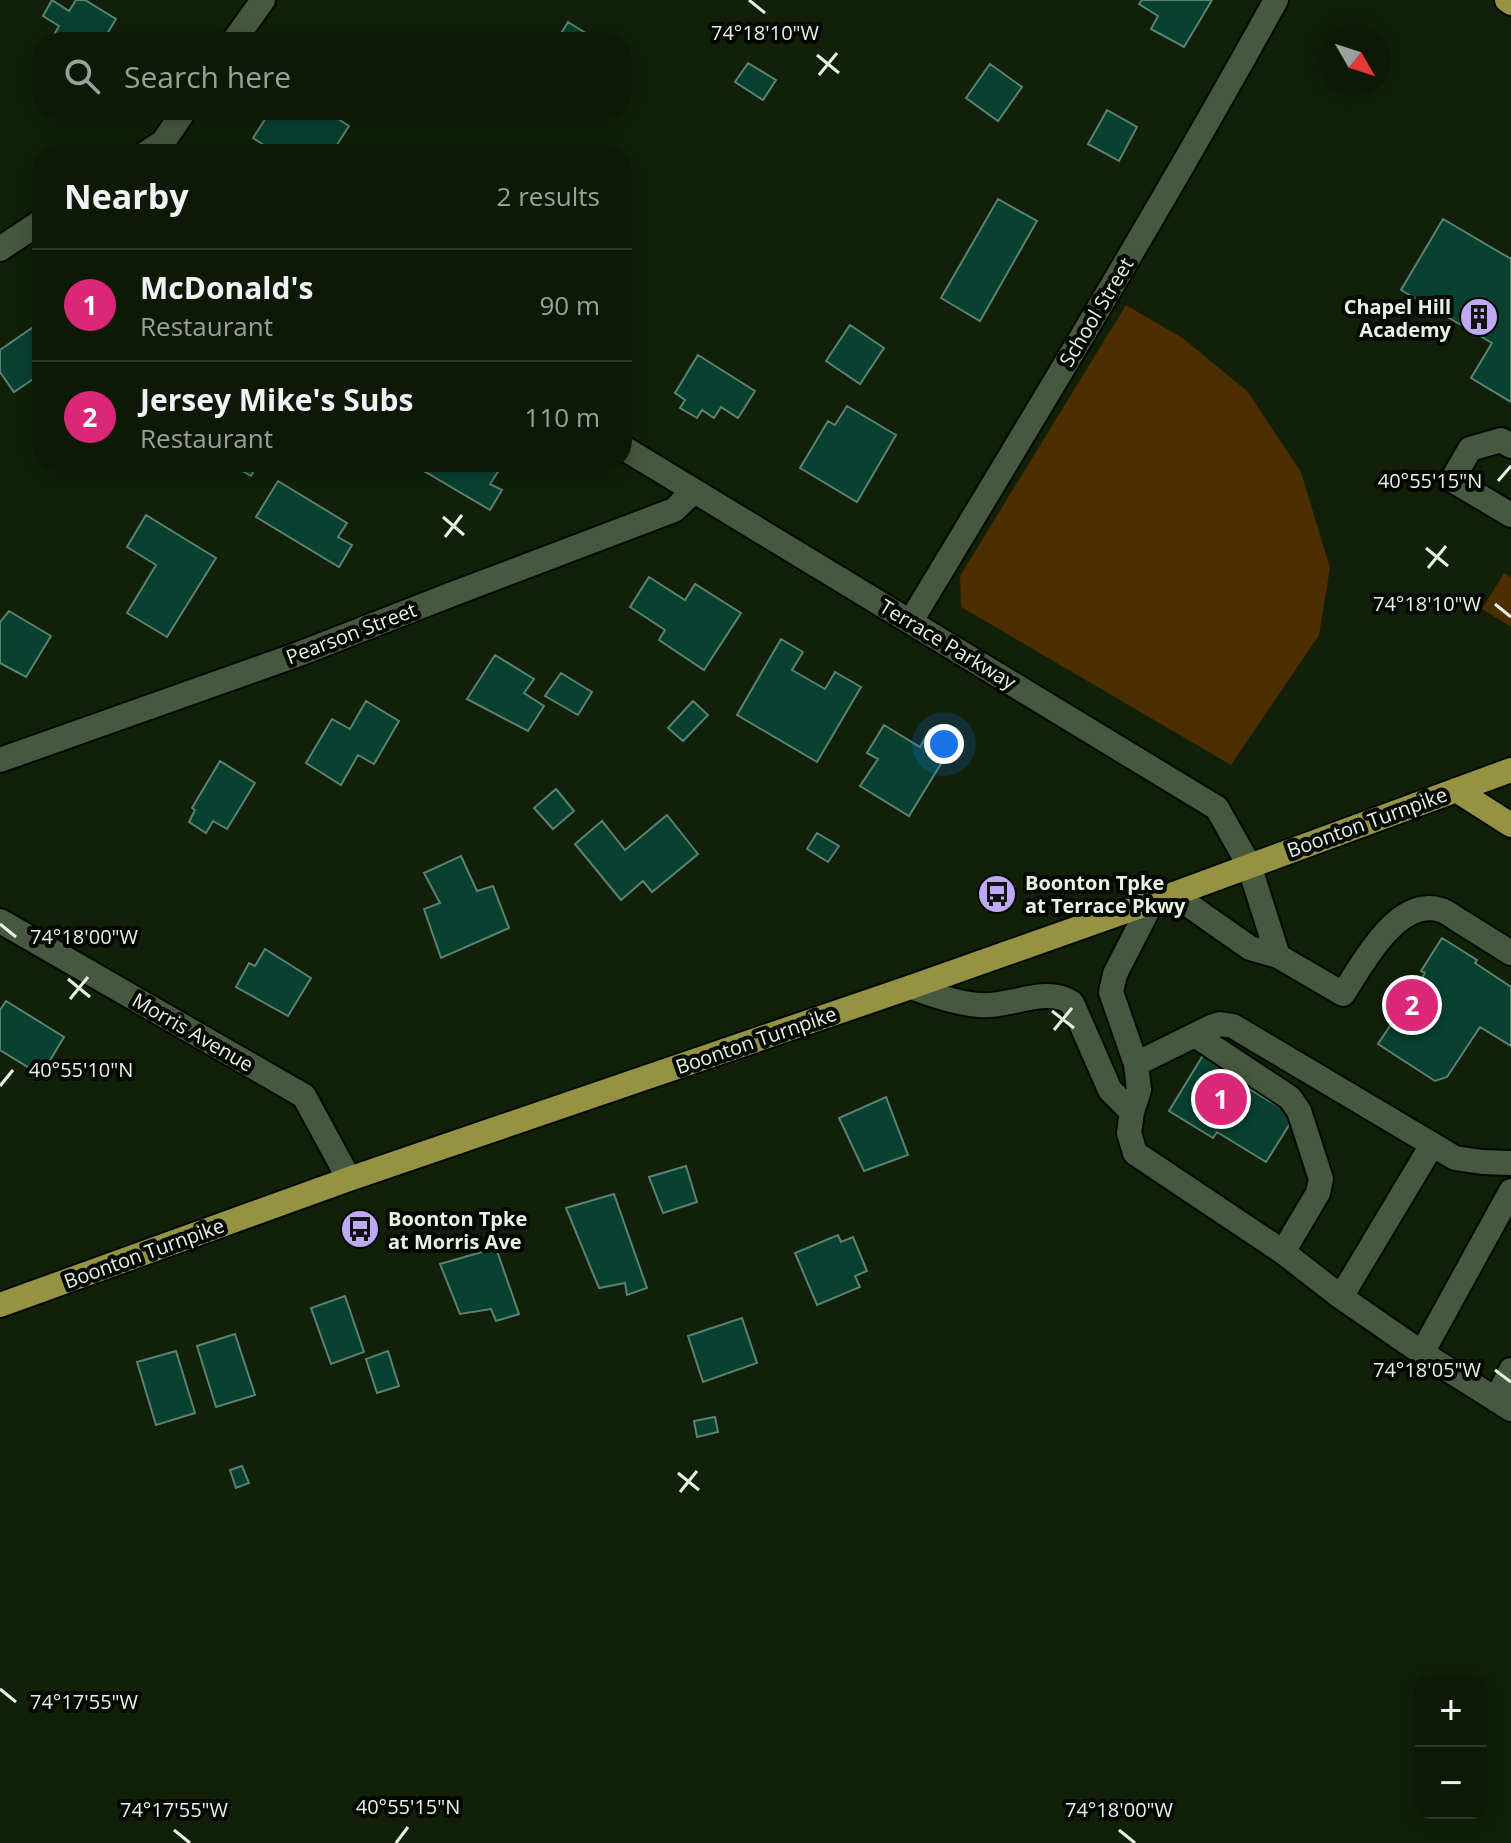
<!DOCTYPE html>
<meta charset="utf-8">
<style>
:root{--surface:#0d1805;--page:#16210f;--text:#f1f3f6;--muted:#9aa09a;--line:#2d3727;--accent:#db2777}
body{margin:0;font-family:"Open Sans",sans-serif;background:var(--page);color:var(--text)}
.controls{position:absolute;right:24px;bottom:24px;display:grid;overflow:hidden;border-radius:16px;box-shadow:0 4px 20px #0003}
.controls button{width:72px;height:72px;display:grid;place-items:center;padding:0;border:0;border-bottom:2px solid var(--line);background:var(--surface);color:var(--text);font:40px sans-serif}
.compass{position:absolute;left:1319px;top:24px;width:72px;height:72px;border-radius:50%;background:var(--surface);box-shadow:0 4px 20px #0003;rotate:129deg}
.you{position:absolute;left:944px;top:744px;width:28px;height:28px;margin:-20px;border:6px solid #fff;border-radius:50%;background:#1a73e8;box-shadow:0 0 0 12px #1a73e833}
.badge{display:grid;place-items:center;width:52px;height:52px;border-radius:50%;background:var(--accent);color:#fff;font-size:26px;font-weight:700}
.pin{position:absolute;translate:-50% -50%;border:4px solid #fff;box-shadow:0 2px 8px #0006}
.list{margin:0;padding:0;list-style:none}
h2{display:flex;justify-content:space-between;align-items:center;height:104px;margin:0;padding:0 32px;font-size:34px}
h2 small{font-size:26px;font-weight:400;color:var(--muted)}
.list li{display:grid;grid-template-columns:52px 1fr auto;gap:24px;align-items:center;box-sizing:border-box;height:112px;padding:0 32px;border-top:2px solid var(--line)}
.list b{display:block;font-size:30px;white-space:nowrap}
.list p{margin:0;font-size:26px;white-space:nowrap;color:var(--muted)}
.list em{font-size:26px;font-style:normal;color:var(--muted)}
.icon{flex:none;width:44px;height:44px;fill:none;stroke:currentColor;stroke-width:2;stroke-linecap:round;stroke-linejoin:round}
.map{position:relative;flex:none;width:1511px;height:1843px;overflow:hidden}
.search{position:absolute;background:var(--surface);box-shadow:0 4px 20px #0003;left:32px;top:32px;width:600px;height:88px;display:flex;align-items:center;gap:20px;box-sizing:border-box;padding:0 28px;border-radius:32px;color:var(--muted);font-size:30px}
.panel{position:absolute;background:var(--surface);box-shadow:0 4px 20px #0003;left:32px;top:144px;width:600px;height:328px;border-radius:32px}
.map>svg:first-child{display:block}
.grass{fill:#4c2e01}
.building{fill:#084130;stroke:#5b8172;stroke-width:2}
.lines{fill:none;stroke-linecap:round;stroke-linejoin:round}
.minor-casing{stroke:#010900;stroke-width:28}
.major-casing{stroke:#010900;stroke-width:28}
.minor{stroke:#46583d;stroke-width:24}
.major{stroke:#959341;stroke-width:24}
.ticks{fill:none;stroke:#e7f2e2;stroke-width:3}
.labels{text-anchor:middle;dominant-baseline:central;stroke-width:8;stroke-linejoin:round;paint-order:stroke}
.poi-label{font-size:20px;font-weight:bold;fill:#e7f2e2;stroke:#030802;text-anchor:start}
.street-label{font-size:20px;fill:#e7f2e2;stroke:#030802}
.ticks-label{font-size:20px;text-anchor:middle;fill:#e7f2e2;stroke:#030802;stroke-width:8;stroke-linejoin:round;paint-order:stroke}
</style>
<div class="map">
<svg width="1511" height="1843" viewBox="0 0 1511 1843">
<rect width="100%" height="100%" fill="#112007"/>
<path class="grass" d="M 1126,305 L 1184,339 L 1248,392 L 1301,472 L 1330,568 L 1319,635 L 1231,765 L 961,607 L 960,576 Z
M 1504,573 L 1511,577 L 1511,627 L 1482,609 Z"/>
<path class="building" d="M 52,0 L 69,11 L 76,0 L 85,0 L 116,19 L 102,42 L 50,42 L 59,26 L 43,16 Z
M 1142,0 L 1212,0 L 1184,47 L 1151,29 L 1158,16 L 1139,4 Z
M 568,22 L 600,42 L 556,42 Z
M 748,63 L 776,80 L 763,100 L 735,82 Z
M 990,64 L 1022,87 L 998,121 L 966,98 Z
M 271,110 L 324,110 L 349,126 L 331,154 L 278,154 L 253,138 Z
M 1107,110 L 1137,127 L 1119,161 L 1088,144 Z
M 998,199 L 1037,221 L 980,321 L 941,298 Z
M 1443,219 L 1511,259 L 1511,402 L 1471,378 L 1492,343 L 1401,290 Z
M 42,321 L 42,373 L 14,392 L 0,372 L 0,350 Z
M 850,325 L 884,348 L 860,384 L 826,361 Z
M 698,355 L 755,391 L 738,418 L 721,407 L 714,418 L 702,410 L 697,418 L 680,408 L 685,400 L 675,393 Z
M 847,406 L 896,435 L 857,502 L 800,468 L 828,421 L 835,425 Z
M 227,462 L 259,462 L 251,476 Z
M 422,462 L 493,462 L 501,467 L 490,484 L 502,490 L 490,510 L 419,468 Z
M 278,481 L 347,523 L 338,537 L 352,545 L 339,567 L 256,517 Z
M 146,515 L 216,558 L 167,637 L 127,613 L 156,565 L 127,547 Z
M 649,577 L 685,600 L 695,584 L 741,613 L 704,670 L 659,640 L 665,630 L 630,607 Z
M 9,611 L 51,636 L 26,677 L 0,663 L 0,622 Z
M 781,639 L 803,652 L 792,670 L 825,689 L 835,672 L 861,687 L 817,762 L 737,715 Z
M 495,655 L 534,679 L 524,693 L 544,706 L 528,731 L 467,699 Z
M 561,673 L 592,692 L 578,715 L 545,696 Z
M 366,701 L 399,721 L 374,764 L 358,755 L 341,785 L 306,763 L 332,719 L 350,729 Z
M 693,701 L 708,715 L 683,741 L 668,728 Z
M 884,725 L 920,747 L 930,730 L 953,744 L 909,816 L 860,786 L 878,759 L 867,753 Z
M 220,761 L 255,783 L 227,829 L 213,821 L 206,833 L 189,822 L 195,810 L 192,808 Z
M 556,789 L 574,811 L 553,829 L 534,808 Z
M 667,815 L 698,854 L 652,892 L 643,881 L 621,900 L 575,844 L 602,821 L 625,850 Z
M 817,833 L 839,846 L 828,862 L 807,849 Z
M 461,856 L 477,891 L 493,886 L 509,928 L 441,958 L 424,909 L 440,903 L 424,873 Z
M 1442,938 L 1477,960 L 1475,963 L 1511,987 L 1511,1046 L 1480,1027 L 1447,1077 L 1435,1081 L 1378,1044 L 1425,973 L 1421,971 Z
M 265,949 L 311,978 L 288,1016 L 236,987 L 249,963 L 255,966 Z
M 6,1001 L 64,1037 L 41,1075 L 0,1050 L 0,1010 Z
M 1205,1052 L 1253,1076 L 1246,1087 L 1288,1112 L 1291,1122 L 1266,1162 L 1217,1132 L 1213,1138 L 1169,1111 Z
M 886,1097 L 908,1155 L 864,1171 L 839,1118 Z
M 686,1166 L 697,1202 L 663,1213 L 649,1177 Z
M 614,1194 L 647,1288 L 627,1295 L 625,1283 L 599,1288 L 566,1208 Z
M 838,1235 L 841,1242 L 853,1237 L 867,1271 L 855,1276 L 860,1287 L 817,1305 L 795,1253 Z
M 496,1248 L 519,1314 L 496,1321 L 491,1309 L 460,1314 L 440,1264 Z
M 345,1296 L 364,1352 L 331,1364 L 311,1308 Z
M 742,1318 L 757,1363 L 703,1382 L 688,1336 Z
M 235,1334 L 255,1395 L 216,1407 L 197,1346 Z
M 176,1351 L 195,1413 L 156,1425 L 137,1362 Z
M 388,1351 L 399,1386 L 377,1393 L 366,1359 Z
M 715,1417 L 718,1432 L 697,1437 L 694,1421 Z
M 242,1466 L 249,1483 L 236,1488 L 230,1470 Z"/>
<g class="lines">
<g class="minor-casing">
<path id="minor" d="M 233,42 L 263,0
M 145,154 L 163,142 L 185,110
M 0,249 L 42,221
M 1511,446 L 1501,440 L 1470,449 L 1452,480 L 1511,515
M 622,447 L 1217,808 L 1249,865 L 1278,956
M 911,621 C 1035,415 1160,210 1276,0
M 0,760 L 299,654 L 450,595 L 674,510 L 694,491
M 1173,894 L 1250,948 L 1278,956 L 1343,994 C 1362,965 1397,896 1441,910 C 1448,912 1456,919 1463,923 C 1479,933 1495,943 1511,953
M 1152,902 L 1115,974 L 1111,992 L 1136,1064 L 1139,1090 L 1132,1112 L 1129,1133 L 1135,1153 L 1283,1252 L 1341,1297 L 1422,1353 L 1511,1191
M 0,921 L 304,1096 L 349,1179
M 911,987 C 933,995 956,1003 979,1005 C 1009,1008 1046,985 1072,1003 L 1110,1090 L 1132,1112
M 1195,1035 L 1290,1098 L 1299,1111 L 1321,1179 L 1318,1193 L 1283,1252
M 1136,1064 L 1211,1027 L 1220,1024 L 1233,1026 L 1455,1158 L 1482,1162 L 1511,1163
M 1341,1297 L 1432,1145
M 1422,1353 L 1511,1409
M 1496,1400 L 1511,1370"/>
</g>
<g class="major-casing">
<path id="major" d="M 1507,0 L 1511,3
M 1456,790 L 1511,825
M 0,1305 L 349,1179 L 911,987 L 1152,902 L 1511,770"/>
</g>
<use href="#minor" class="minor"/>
<use href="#major" class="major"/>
</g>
<path class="ticks" d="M 749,0 L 765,13M 817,55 L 839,73M 819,75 L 837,53M 1498,481 L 1511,466M 443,517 L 464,535M 445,537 L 462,515M 1426,548 L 1448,566M 1428,568 L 1446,546M 1495,604 L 1511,617M 0,924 L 16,937M 68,979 L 90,997M 70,999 L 88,977M 1052,1011 L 1074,1028M 1054,1030 L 1072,1008M 0,1086 L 13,1070M 1495,1370 L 1511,1382M 678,1473 L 699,1490M 680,1492 L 697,1471M 0,1689 L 16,1702M 174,1830 L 190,1843M 1119,1830 L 1135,1843M 396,1843 L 408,1827"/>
<defs>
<g id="building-disc" transform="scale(2)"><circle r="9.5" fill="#bfa8f4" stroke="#030802"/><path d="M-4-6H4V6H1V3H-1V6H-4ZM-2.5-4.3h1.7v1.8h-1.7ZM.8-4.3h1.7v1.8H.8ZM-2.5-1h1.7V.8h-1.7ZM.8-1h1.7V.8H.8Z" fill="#111"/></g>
<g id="bus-disc" transform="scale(2)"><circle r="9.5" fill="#bfa8f4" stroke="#030802"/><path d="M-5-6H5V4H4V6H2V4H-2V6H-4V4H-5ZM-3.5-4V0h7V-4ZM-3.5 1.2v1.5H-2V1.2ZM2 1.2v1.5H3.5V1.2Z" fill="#111"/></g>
</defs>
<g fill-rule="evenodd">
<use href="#building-disc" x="1479" y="317"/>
<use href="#bus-disc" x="997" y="894"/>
<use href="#bus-disc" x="360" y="1229"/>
</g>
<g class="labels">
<g class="poi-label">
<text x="1451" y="306" text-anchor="end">Chapel Hill<tspan x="1451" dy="23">Academy</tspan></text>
<text x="1025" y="882">Boonton Tpke<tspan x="1025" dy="23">at Terrace Pkwy</tspan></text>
<text x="388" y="1218">Boonton Tpke<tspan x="388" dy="23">at Morris Ave</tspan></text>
</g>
<g class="street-label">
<text transform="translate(1096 312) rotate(-59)">School Street</text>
<text transform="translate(351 633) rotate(-21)">Pearson Street</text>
<text transform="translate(948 644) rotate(31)">Terrace Parkway</text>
<text transform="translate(1367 822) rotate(-20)">Boonton Turnpike</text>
<text transform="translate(193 1032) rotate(30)">Morris Avenue</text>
<text transform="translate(756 1040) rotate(-19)">Boonton Turnpike</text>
<text transform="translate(144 1253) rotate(-20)">Boonton Turnpike</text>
</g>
</g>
<g class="ticks-label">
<text x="765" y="40">74°18'10"W</text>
<text x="1430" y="488">40°55'15"N</text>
<text x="1427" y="611">74°18'10"W</text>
<text x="84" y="944">74°18'00"W</text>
<text x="81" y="1077">40°55'10"N</text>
<text x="1427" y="1377">74°18'05"W</text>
<text x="84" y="1709">74°17'55"W</text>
<text x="408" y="1814">40°55'15"N</text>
<text x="174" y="1817">74°17'55"W</text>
<text x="1119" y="1817">74°18'00"W</text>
</g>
</svg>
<div class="controls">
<button>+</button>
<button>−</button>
</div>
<svg class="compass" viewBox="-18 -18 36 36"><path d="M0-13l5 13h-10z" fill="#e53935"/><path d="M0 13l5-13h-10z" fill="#9aa09a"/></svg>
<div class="you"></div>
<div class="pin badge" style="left:1221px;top:1099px">1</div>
<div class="pin badge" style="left:1412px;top:1005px">2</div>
<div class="search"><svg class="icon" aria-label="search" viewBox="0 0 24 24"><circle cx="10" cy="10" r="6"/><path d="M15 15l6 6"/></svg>Search here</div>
<section class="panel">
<h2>Nearby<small>2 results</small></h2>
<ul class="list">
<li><span class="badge">1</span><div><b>McDonald's</b><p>Restaurant</p></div><em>90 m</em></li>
<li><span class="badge">2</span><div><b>Jersey Mike's Subs</b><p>Restaurant</p></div><em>110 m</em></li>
</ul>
</section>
</div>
